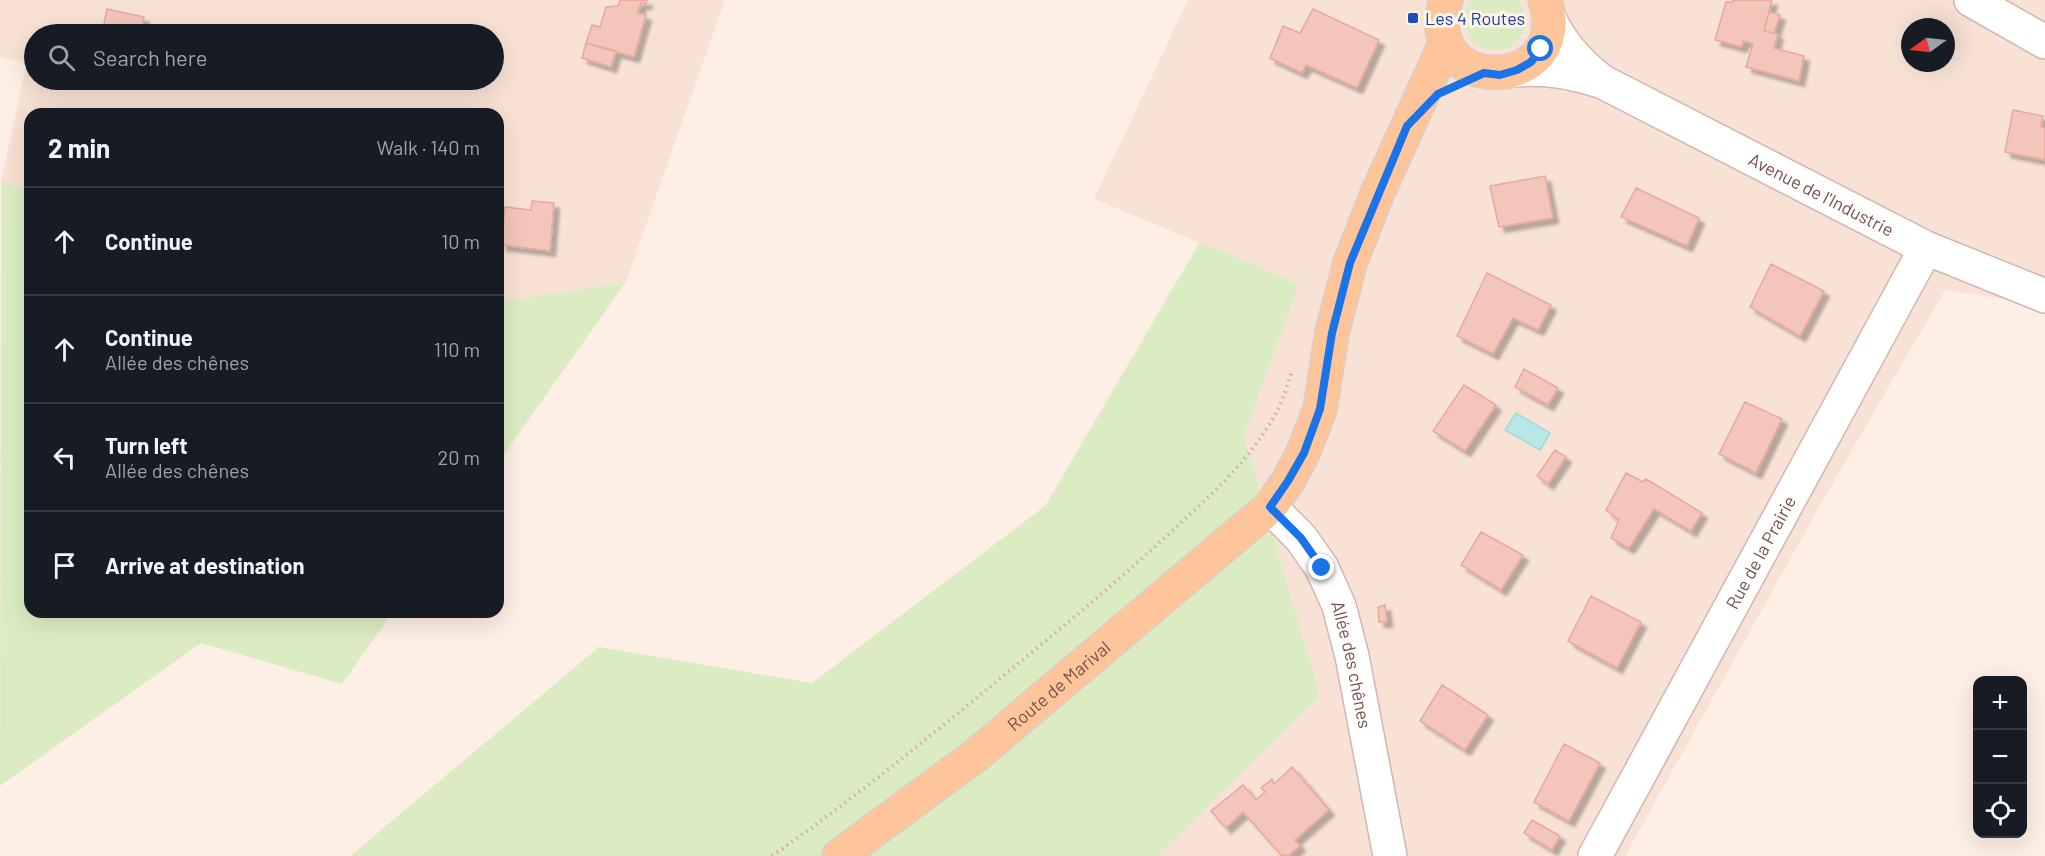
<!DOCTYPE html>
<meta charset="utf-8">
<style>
:root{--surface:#171b24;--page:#242831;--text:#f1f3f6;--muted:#9ea1a6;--line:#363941}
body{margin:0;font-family:Barlow,sans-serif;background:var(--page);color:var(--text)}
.controls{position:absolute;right:18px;bottom:18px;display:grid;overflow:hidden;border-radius:12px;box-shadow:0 6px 24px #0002}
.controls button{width:54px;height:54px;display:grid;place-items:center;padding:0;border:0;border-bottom:2px solid var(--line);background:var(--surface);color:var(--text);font:30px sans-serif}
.compass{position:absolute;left:1901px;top:18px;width:54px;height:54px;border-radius:50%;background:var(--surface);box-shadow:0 6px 24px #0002;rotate:255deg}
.stop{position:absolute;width:18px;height:18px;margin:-14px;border:4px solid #1a73e8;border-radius:50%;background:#fff}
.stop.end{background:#1a73e8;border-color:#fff;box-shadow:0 2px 6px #0008}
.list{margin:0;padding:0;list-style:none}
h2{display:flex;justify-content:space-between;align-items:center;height:78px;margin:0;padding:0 24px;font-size:26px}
h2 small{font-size:20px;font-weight:400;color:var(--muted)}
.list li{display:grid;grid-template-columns:39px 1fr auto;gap:18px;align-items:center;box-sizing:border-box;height:108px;padding:0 24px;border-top:2px solid var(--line)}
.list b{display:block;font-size:22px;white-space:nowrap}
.list p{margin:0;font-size:20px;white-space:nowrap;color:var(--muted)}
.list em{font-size:20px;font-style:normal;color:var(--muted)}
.icon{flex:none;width:33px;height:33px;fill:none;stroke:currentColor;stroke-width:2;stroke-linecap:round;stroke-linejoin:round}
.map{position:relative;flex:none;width:2045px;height:856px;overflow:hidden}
.search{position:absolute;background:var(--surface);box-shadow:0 6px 24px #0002;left:24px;top:24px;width:480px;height:66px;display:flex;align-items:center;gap:15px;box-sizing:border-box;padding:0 21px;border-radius:33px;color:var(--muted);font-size:22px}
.panel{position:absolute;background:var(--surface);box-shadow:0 6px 24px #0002;left:24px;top:108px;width:480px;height:510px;border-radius:18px}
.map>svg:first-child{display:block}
.residential{fill:#f8e2d6;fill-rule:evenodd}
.green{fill:#dcecc2}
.water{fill:#b8e8e6;stroke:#9edbd8;stroke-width:1.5}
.building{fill:#f4c6bb;stroke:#e8a89a;stroke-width:1.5;filter:url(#shadow)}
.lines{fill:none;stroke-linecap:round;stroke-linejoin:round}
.minor-casing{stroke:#d2b6ad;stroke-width:36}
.major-casing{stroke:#d9cecc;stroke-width:36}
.path{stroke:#daa99e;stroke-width:4;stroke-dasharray:1.5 4.5;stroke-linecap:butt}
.minor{stroke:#fff;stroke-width:33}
.major{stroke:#ffc59a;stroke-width:33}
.route{stroke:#1a73e8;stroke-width:8}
.transit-dot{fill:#1a4fb4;stroke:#fff4ec;stroke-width:2}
.labels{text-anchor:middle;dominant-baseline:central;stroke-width:6;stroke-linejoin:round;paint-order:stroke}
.transit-label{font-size:18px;fill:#164399;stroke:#fff4ec;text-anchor:start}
.street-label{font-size:18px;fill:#785048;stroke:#fff4ec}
</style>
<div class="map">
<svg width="2045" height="856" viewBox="0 0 2045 856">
<defs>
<filter id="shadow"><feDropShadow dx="5.5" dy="5.5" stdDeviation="1.5" flood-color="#0004"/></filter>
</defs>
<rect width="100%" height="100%" fill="#fdefe5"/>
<path class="residential" d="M 0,0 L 725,0 L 626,282 L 498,302 L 498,114 L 30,114 L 30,190 L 1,181 L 27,62 L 0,57 ZM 34,34 L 494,34 L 494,80 L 34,80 Z
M 1188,0 L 2045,0 L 2045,305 L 1945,290 L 1823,500 L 1625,856 L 1157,856 L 1320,696 L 1244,436 L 1299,284 L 1094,199 ZM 1910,27 L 1946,27 L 1946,63 L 1910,63 Z"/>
<path class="green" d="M 1471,0 L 1519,0 L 1527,22 C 1520,50 1495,59 1472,42 C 1463,27 1459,15 1471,0 Z
M 1,181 L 30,190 L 30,612 L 393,612 L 342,684 L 201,643 L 0,786 Z
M 1200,242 L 1299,284 L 1244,436 L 1320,696 L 1157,856 L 350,856 L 599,647 L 812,683 L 1045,506 Z
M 626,282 L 498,463 L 498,302 Z"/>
<path class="water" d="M 1516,413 L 1550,433 L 1540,450 L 1505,430 Z"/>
<path class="building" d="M 620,0 L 647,0 L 646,4 L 641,3 L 638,13 L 646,15 L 634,57 L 586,43 L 592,25 L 600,27 L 606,7 L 618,6 Z
M 1733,0 L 1772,0 L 1764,31 L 1778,34 L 1774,48 L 1804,56 L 1799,81 L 1746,67 L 1753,44 L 1743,41 L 1742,47 L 1715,40 L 1726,2 L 1733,2 Z
M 107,9 L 144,17 L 141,34 L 104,24 Z
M 1313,9 L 1379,40 L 1357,88 L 1306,65 L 1302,73 L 1270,58 L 1283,26 L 1300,33 Z
M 1769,12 L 1780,15 L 1774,33 L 1764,31 Z
M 104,24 L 141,34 L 101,34 Z
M 586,43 L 616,51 L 611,67 L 582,58 Z
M 2013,110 L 2043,116 L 2041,127 L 2045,128 L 2045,160 L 2005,152 Z
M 1545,176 L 1553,218 L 1499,227 L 1490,186 Z
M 1636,188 L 1699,218 L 1687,246 L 1621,217 Z
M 532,201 L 554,203 L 550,251 L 501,245 L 505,207 L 531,210 Z
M 1771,264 L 1824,291 L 1800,336 L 1750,307 Z
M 1487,273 L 1551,305 L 1538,330 L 1513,318 L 1493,354 L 1457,336 Z
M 1524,369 L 1558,388 L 1548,405 L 1515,387 Z
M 1464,385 L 1496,405 L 1465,451 L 1433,431 Z
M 1745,402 L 1782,419 L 1756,473 L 1719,454 Z
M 1555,450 L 1566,457 L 1548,484 L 1537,476 Z
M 1626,473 L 1643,482 L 1646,479 L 1702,513 L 1691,531 L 1654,509 L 1629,548 L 1611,538 L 1619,520 L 1606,510 Z
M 1481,532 L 1523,555 L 1501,590 L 1461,565 Z
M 1591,596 L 1641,622 L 1617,668 L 1568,641 Z
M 1385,605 L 1387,622 L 1379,622 L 1378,607 Z
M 1442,685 L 1488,715 L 1465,750 L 1420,721 Z
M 1564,744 L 1600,763 L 1569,821 L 1534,802 Z
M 1292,767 L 1329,810 L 1295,840 L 1300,846 L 1288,856 L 1282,856 L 1243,812 L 1226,828 L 1211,811 L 1243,785 L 1256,800 L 1265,792 L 1261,788 L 1272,779 L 1274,784 Z
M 1532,820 L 1560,836 L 1552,850 L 1524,833 Z"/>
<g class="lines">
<g class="minor-casing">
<g id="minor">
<path d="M 1971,0 L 2045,42"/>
<path d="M 1549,18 C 1561,44 1577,62 1599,79"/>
<path id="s1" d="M 1517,70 C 1547,67 1574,73 1603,82 L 1926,248 L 2045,296"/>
<path id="s2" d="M 1270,507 L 1301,538 L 1322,568 L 1339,606 L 1352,656 L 1390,856"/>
<path id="s3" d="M 1595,856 L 1926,248"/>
</g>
</g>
<g class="major-casing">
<g id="major">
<path d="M 1446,0 C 1415,97 1576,96 1545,0"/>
<path id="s4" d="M 839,856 L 975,756 L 1270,507 L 1288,481 L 1303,453 L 1320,409 L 1332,333 L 1350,263 L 1378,192 L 1446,42"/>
</g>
</g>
<path class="path" d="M 772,856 C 858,796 938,730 1019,663 C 1072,619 1124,576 1174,529 C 1214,493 1256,454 1280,405 C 1285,394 1288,382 1292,371"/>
<use href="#minor" class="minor"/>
<use href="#major" class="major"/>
</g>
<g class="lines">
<path class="route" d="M 1322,568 L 1301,538 L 1270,507 L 1288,481 L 1304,453 L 1320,409 L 1332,333 L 1350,263 L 1407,126 L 1438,94 L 1484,73 L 1500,75 L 1517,70 L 1531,62 L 1541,49"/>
</g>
<rect class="transit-dot" x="1407" y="12" width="12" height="12" rx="3"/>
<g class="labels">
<g class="transit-label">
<text x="1425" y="18">Les 4 Routes</text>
</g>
<g class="street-label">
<text stroke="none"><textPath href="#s1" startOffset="333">Avenue de l'Industrie</textPath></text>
<text stroke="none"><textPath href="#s3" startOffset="346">Rue de la Prairie</textPath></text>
<text stroke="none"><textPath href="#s2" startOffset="182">Allée des chênes</textPath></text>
<text stroke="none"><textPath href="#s4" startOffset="278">Route de Marival</textPath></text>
</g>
</g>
</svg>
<div class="controls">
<button>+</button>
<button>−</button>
<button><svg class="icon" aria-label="locate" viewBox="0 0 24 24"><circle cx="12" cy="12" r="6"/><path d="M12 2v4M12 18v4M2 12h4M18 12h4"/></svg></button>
</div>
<svg class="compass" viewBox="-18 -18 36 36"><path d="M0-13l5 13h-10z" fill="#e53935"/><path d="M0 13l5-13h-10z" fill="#9ea1a6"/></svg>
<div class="stop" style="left:1541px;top:49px"></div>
<div class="stop end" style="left:1322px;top:568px"></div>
<div class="search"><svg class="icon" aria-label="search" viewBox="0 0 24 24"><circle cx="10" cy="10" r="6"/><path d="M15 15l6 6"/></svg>Search here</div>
<section class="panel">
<h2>2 min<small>Walk · 140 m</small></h2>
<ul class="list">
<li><svg class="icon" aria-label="ahead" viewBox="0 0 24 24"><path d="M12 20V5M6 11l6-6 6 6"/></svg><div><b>Continue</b></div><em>10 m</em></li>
<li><svg class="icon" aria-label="ahead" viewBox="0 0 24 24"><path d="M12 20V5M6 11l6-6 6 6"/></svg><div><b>Continue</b><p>Allée des chênes</p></div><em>110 m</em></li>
<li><svg class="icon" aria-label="left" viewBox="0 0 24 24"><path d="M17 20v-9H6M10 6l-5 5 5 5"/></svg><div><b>Turn left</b><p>Allée des chênes</p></div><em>20 m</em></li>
<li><svg class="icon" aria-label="arrive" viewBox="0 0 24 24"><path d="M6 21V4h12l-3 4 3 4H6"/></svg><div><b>Arrive at destination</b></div></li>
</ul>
</section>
</div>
